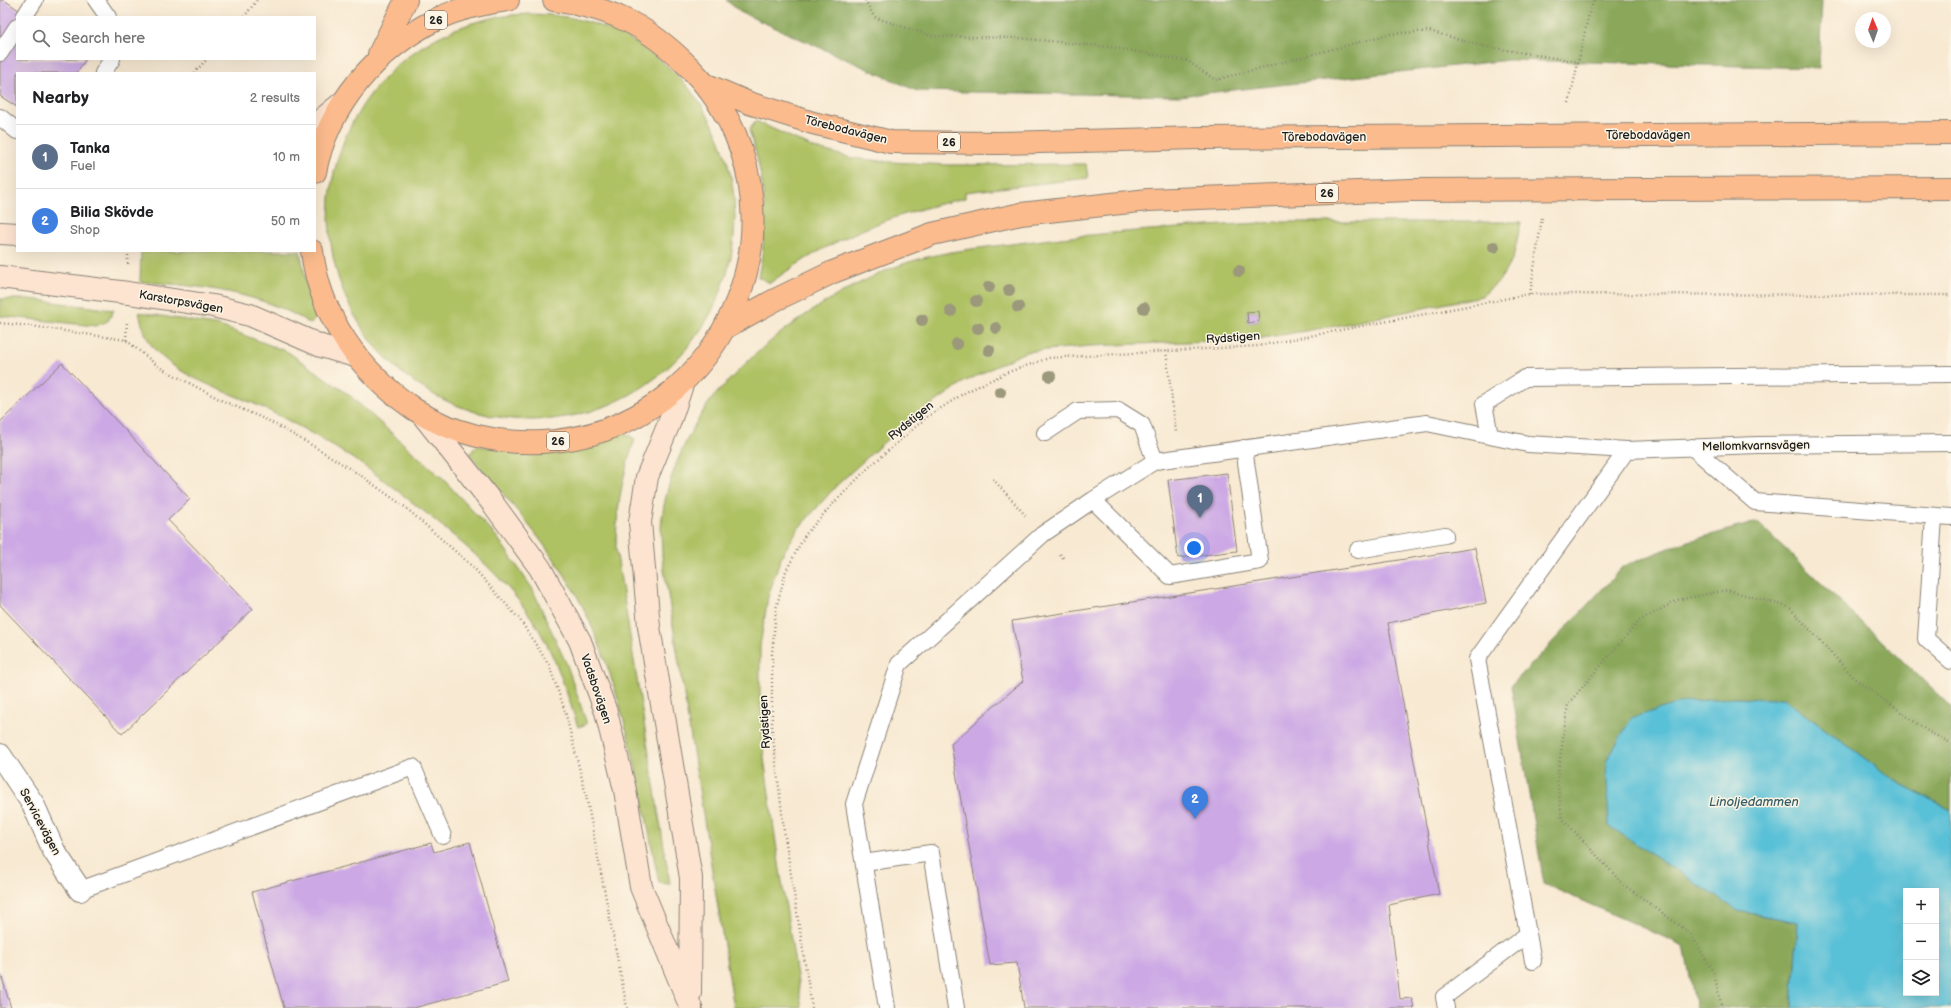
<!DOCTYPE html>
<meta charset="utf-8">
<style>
:root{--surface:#fff;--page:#f6f6f6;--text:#202124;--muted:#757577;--line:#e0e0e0;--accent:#c8321e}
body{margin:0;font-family:"Balsamiq Sans",sans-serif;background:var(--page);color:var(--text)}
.controls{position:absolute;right:12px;bottom:12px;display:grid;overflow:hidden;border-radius:0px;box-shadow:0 4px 16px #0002}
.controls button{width:36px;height:36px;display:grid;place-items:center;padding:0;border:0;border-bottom:1px solid var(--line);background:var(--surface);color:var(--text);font:20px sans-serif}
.compass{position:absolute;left:1855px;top:12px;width:36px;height:36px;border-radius:50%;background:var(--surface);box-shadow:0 4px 16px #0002;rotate:358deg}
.you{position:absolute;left:1194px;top:548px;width:14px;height:14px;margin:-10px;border:3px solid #fff;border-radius:50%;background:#1a73e8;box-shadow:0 0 0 6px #1a73e833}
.badge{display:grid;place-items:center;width:26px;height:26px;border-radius:50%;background:var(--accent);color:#fff;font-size:13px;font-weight:700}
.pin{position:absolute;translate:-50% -33px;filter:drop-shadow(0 1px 2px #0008)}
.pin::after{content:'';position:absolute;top:21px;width:14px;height:12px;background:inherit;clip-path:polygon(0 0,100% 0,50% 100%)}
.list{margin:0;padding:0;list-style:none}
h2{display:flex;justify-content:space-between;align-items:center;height:52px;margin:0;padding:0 16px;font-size:17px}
h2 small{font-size:13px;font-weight:400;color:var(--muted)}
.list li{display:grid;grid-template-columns:26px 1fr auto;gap:12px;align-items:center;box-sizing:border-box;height:64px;padding:0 16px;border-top:1px solid var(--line)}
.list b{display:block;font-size:15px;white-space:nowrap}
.list p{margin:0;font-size:13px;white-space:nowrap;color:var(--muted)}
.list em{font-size:13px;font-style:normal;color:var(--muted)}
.icon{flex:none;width:22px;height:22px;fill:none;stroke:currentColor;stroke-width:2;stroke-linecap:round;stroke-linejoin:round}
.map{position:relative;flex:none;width:1951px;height:1008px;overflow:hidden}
.search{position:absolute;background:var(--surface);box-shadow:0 4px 16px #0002;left:16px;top:16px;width:300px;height:44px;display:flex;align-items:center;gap:10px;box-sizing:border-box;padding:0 14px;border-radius:0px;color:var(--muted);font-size:15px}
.panel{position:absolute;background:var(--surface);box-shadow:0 4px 16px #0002;left:16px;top:72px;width:300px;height:180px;border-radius:0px}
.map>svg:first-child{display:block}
.green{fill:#aec164;stroke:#656e40;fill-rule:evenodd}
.forest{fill:#8aa75a;stroke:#53623b}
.water{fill:#59c0d7;stroke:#3a6e7a;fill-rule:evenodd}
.building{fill:#cca8e5}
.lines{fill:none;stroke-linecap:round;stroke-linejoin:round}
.service-casing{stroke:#8a8277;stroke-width:18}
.minor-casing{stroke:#8a8277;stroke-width:24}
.secondary-casing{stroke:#8a8277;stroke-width:24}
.trunk-casing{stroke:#8a8277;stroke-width:24}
.path{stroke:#8a8277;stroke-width:2.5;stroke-dasharray:1 3;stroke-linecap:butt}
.service{stroke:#fff;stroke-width:16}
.minor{stroke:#fff;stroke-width:22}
.secondary{stroke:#fde4d1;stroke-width:22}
.trunk{stroke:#fbbb8d;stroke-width:22}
.tree{fill:#9b987c}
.labels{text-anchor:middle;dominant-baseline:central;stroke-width:3;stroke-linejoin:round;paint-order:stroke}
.shield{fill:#fcf5e5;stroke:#5f5d58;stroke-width:1}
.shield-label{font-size:11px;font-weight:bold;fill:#1c1c1c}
.street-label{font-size:12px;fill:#1c1c1c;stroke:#fcf5e5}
.water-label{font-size:13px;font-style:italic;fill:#345e67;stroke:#fcf5e5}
</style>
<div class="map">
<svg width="1951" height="1008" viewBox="0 0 1951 1008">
<rect width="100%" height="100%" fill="#fcf5e5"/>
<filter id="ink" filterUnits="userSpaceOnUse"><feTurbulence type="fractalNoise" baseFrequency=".025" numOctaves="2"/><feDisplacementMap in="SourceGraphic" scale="8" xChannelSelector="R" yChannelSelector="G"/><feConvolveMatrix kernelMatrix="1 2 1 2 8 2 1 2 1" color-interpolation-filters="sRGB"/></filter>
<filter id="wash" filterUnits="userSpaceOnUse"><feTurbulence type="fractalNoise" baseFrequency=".012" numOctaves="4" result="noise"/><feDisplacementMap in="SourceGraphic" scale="16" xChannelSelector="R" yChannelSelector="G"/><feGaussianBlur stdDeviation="0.9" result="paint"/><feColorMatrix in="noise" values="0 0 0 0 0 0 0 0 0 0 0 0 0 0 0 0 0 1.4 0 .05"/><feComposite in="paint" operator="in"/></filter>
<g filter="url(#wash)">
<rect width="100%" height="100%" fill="#f8e9d2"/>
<path class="green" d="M329 217a203 203 0 1 1 406 0a203 203 0 1 1-406 0Z
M 756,121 L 814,148 L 852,158 L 891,162 L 949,165 L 1086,164 L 1088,178 L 965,192 L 965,198 C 890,215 833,237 770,283 L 758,277 C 769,224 766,181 749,130 Z
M 1278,222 L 1521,222 L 1513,258 L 1500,280 L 1482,296 L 1341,325 L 1257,339 L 1091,346 L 1025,352 L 964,382 L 903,425 L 837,485 L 798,529 L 782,555 L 768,597 L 760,646 L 760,691 L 764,758 L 778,857 L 802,1008 L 734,1008 L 662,557 C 662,544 660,530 662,518 C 667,477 689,428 714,396 C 721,388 729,381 736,373 C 780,328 833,293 892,268 C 929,253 971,249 1011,244 C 1100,232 1189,227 1278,222 ZM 1258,311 L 1259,321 L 1248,323 L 1247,312 Z
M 141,251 L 300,251 L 308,291 L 318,314 L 311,324 C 261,292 198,285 140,282 Z
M 0,299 L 30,299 L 114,310 L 108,321 L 96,326 L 0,316 Z
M 139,312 L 220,326 L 288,352 L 348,394 L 444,480 L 497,537 L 532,588 L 567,665 L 587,724 L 578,727 C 568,697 559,666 544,639 C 518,589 469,548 426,513 C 400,493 375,472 347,455 C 319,437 289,420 259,406 C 226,391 182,378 157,352 C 146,341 142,326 139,312 Z
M 625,433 L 635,439 C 622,477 616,509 616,549 L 670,884 L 659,883 C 641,793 626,702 588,618 C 561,558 512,504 469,455 L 476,446 L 554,450 L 576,448 Z"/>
<path class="forest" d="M 726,0 L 1822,0 L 1819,68 L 1509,60 L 1179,96 L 917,91 L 740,12 Z
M 1757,522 L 1951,707 L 1951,810 L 1897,782 L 1784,699 L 1726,698 L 1680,703 L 1738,911 L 1798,922 L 1792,1008 L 1696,1008 L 1684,946 L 1544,884 L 1511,686 L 1624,566 L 1682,543 Z"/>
<path class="water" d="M 1726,698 L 1784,699 L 1897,782 L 1951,810 L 1951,1008 L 1792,1008 L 1798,922 L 1738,911 L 1609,826 L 1606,762 L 1631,718 L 1680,703 ZM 1906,891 L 1936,891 L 1936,993 L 1906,993 Z"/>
<g id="blocks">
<path class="building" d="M 0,0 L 4,0 L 29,17 L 17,17 L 17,59 L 86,59 L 76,73 L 17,73 L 17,107 L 0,96 Z
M 1258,311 L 1259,321 L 1248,323 L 1247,312 Z
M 62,363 L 190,499 L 168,520 L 253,609 L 122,734 L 0,605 L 0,422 Z
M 1227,473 L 1237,551 L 1178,558 L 1168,480 Z
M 1475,548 L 1486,603 L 1388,623 L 1439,894 L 1389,905 L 1400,999 L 1412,998 L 1414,1008 L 1024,1008 L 1017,963 L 990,965 L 951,744 L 1023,681 L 1012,621 Z
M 470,842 L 508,982 L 414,1008 L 284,1008 L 252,892 L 431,843 L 434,852 Z
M 0,971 L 11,1008 L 0,1008 Z"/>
</g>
</g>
<g filter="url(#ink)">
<use href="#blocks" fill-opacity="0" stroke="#8a8277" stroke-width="1"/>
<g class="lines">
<g class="service-casing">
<path id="service" d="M 96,0 L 108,17
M 24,17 L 35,0
M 0,53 L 17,27
M 103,73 L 112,59
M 0,117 L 17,131
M 1045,433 L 1078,411 L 1118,410 L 1142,425 L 1155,461
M 1490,436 L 1484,404 L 1525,378 L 1951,374
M 1692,447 L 1755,502 L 1951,517
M 1093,500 L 1170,576 L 1260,561 L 1244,448
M 1934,517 L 1926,639 L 1951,661
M 1358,550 L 1445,535
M 864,863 L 931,853 L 956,1008
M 80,890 L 413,767 L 443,836
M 1533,961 L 1477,659 L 1627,450
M 887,1008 L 854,804 L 899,664 L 1043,534 L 1093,500 L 1155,461 L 1427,423 L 1528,444 L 1627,450 L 1758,445 L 1951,443
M 1446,1008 L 1444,997 L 1528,934"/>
</g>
<g class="minor-casing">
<path id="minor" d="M 0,755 L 33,804 L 54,851 L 80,890"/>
</g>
<g class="secondary-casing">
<path id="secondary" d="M 315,125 L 343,102
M 0,233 L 17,234
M 0,277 L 128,293 L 213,306 L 250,315 L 321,346 L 355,356
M 683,382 L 670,421 L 647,477 L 640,522 L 649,627 L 691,878 L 690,993
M 422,414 L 494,505 L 540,568 L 580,641 L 606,712 L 625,790 L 641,887 L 691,1008"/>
</g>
<g class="trunk-casing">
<path id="trunk" d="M 379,54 L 406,0
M 707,85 L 749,103 L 813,123 L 891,142 L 998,143 L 1200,138 L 1951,133
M 315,172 C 328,105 377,49 437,19 C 459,8 484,4 508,0
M 312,251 C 320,317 360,372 414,409 C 451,434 499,444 542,442 C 731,432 823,202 689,67 C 670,48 647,29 621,18 C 600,8 577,4 554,0
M 726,327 L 775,300 L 833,272 L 932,234 L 1021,214 L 1148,200 L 1410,190 L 1951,188"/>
</g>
<path class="path" d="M 865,0 L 874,17 L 931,36 L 1018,38 L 1110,47 L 1188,61 L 1215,80 L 1390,34 L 1429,31 L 1482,46 L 1579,62
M 244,17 L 257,0
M 194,73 L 207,59
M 1569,103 L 1590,9 L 1595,0
M 128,264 L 128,251
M 1530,294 L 1542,218
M 0,323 L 31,326 L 126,340 L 159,367 L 221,400 L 269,421 L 315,447 L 360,475 L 405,507 L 472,566 L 520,620 L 549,665 L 565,711 L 586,795 L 627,1008
M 126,340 L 127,321
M 1166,351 L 1176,432
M 993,479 L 1026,516
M 1060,554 L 1065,560
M 812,1008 L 784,830 L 772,729 L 772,654 L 776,609 L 786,571 L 805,535 L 831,506 L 866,470 L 927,417 L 966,392 L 1008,372 L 1049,358 L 1257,346 L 1530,294 L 1951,295
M 1722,1008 L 1714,973 L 1690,933 L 1624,885 L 1562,818 L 1557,779 L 1568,704 L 1639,621 L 1678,600 L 1727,590 L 1789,607 L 1855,679 L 1929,732 L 1951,743"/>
<use href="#service" class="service"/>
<use href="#minor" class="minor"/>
<use href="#secondary" class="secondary"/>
<use href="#trunk" class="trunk"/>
</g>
<g class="tree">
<circle cx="1494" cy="247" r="6"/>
<circle cx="1239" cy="271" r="6"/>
<circle cx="989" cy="287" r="6"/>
<circle cx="1009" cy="290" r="6"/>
<circle cx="976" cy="301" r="6"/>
<circle cx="1018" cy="307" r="6"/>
<circle cx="1144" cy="308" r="6"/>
<circle cx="951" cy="311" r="6"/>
<circle cx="922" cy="320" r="6"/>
<circle cx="978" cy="328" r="6"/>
<circle cx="996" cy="328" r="6"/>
<circle cx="957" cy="344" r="6"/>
<circle cx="989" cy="350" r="6"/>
<circle cx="1050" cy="376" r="6"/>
<circle cx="1000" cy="392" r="6"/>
</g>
</g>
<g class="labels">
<g class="shield">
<rect x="425" y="11" width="22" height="18" rx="3"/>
<rect x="938" y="133" width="22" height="18" rx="3"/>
<rect x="1316" y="184" width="22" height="18" rx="3"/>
<rect x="547" y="432" width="22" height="18" rx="3"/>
</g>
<g class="shield-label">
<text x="436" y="20">26</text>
<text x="949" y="142">26</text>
<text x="1327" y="193">26</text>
<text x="558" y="441">26</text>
</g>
<g class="street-label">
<text transform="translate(846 130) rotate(14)">Törebodavägen</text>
<text x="1648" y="135">Törebodavägen</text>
<text x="1324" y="137">Törebodavägen</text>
<text transform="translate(181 302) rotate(10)">Karstorpsvägen</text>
<text transform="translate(1233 338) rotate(-4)">Rydstigen</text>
<text transform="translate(911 421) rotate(-39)">Rydstigen</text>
<text transform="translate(1756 446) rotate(-1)">Mellomkvarnsvägen</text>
<text transform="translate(596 689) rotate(71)">Vadsbovägen</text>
<text transform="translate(765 722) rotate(-93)">Rydstigen</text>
<text transform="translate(40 822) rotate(62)">Servicevägen</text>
</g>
<g class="water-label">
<text x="1754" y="802">Linoljedammen</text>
</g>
</g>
</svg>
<div class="controls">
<button>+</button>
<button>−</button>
<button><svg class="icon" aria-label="layers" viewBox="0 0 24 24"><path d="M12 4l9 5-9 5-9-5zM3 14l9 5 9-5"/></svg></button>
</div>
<svg class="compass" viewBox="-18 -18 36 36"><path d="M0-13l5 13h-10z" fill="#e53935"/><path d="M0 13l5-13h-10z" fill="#757577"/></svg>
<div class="you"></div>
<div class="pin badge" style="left:1200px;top:518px;background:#5c6f8a">1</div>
<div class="pin badge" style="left:1195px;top:819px;background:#3f7fe0">2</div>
<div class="search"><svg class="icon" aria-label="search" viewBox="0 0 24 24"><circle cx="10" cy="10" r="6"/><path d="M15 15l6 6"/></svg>Search here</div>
<section class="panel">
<h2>Nearby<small>2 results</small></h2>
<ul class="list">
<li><span class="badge" style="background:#5c6f8a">1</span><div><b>Tanka</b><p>Fuel</p></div><em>10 m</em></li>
<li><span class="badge" style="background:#3f7fe0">2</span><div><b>Bilia Skövde</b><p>Shop</p></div><em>50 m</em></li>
</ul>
</section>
</div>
